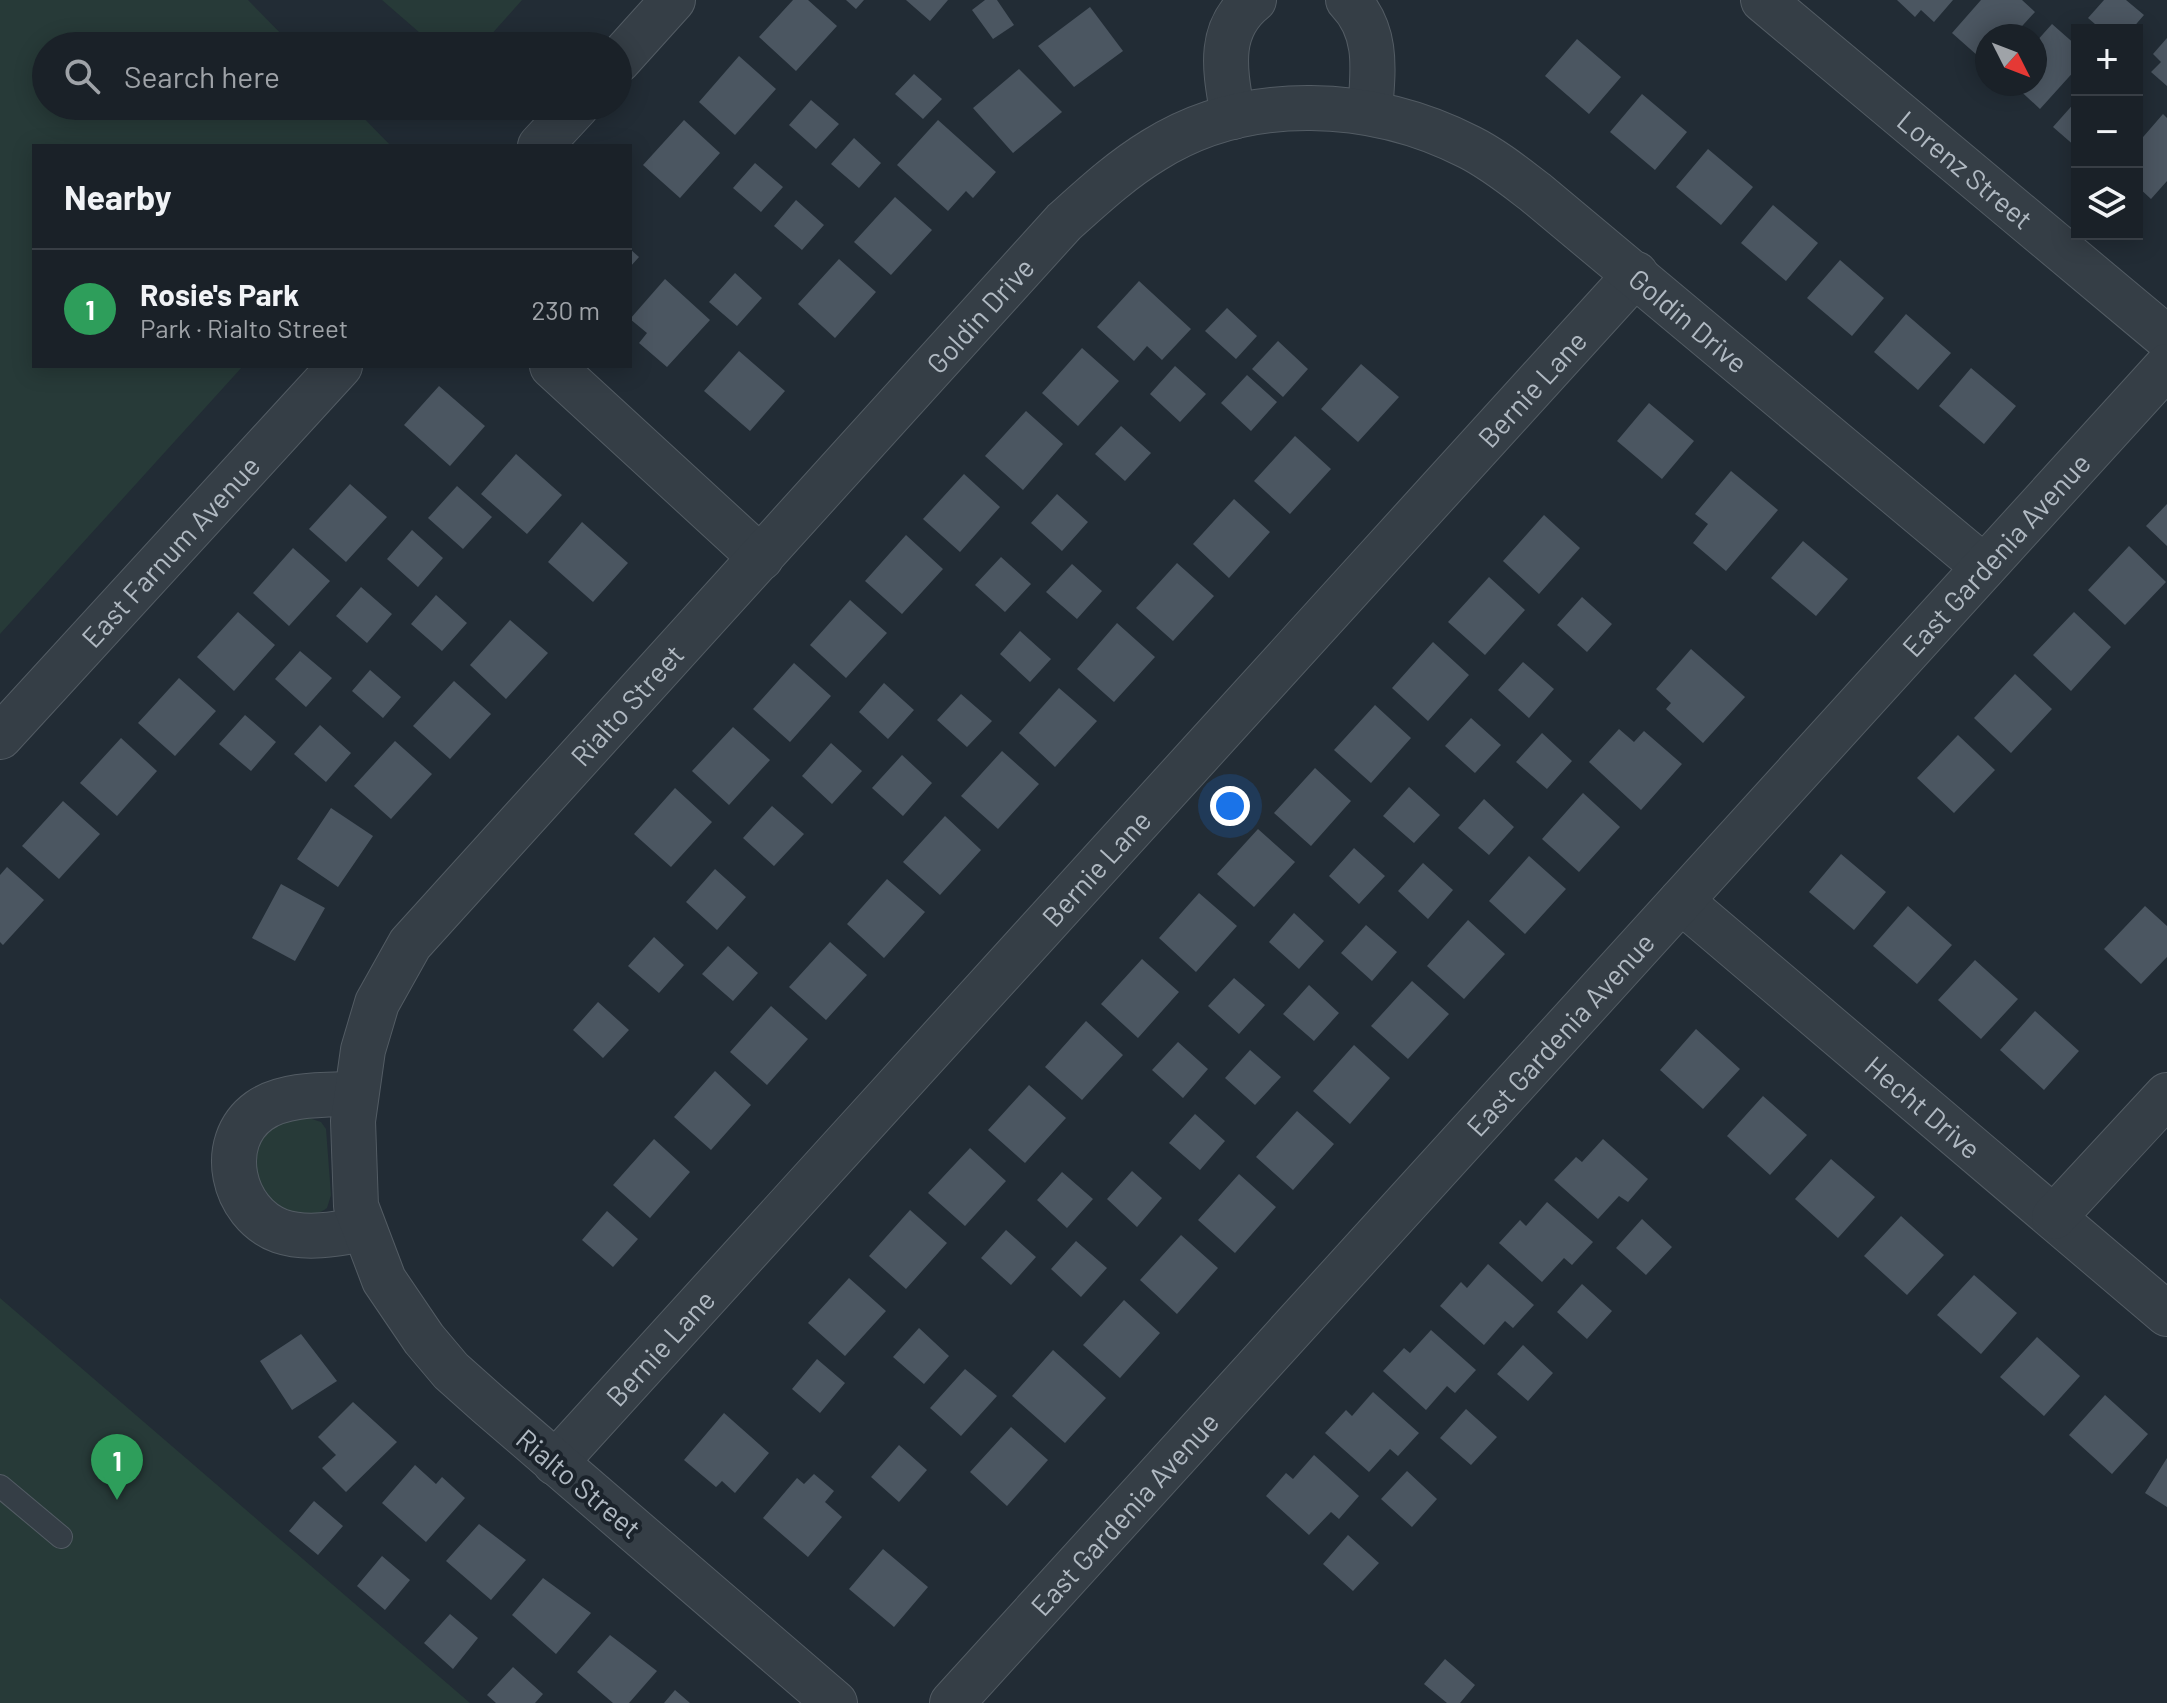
<!DOCTYPE html>
<meta charset="utf-8">
<style>
:root{--surface:#1a2128;--page:#272e34;--text:#f1f3f6;--muted:#9fa3a8;--line:#383e45;--accent:#ea580c}
body{margin:0;font-family:Barlow,sans-serif;background:var(--page);color:var(--text)}
.controls{position:absolute;right:24px;top:24px;display:grid;overflow:hidden;border-radius:0px;box-shadow:0 4px 20px #0003}
.controls button{width:72px;height:72px;display:grid;place-items:center;padding:0;border:0;border-bottom:2px solid var(--line);background:var(--surface);color:var(--text);font:40px sans-serif}
.compass{position:absolute;left:1975px;top:24px;width:72px;height:72px;border-radius:50%;background:var(--surface);box-shadow:0 4px 20px #0003;rotate:132deg}
.you{position:absolute;left:1230px;top:806px;width:28px;height:28px;margin:-20px;border:6px solid #fff;border-radius:50%;background:#1a73e8;box-shadow:0 0 0 12px #1a73e833}
.badge{display:grid;place-items:center;width:52px;height:52px;border-radius:50%;background:var(--accent);color:#fff;font-size:26px;font-weight:700}
.pin{position:absolute;translate:-50% -66px;filter:drop-shadow(0 2px 4px #0008)}
.pin::after{content:'';position:absolute;top:42px;width:28px;height:24px;background:inherit;clip-path:polygon(0 0,100% 0,50% 100%)}
.list{margin:0;padding:0;list-style:none}
h2{display:flex;justify-content:space-between;align-items:center;height:104px;margin:0;padding:0 32px;font-size:34px}
h2 small{font-size:26px;font-weight:400;color:var(--muted)}
.list li{display:grid;grid-template-columns:52px 1fr auto;gap:24px;align-items:center;box-sizing:border-box;height:120px;padding:0 32px;border-top:2px solid var(--line)}
.list b{display:block;font-size:30px;white-space:nowrap}
.list p{margin:0;font-size:26px;white-space:nowrap;color:var(--muted)}
.list em{font-size:26px;font-style:normal;color:var(--muted)}
.icon{flex:none;width:44px;height:44px;fill:none;stroke:currentColor;stroke-width:2;stroke-linecap:round;stroke-linejoin:round}
.map{position:relative;flex:none;width:2167px;height:1703px;overflow:hidden}
.search{position:absolute;background:var(--surface);box-shadow:0 4px 20px #0003;left:32px;top:32px;width:600px;height:88px;display:flex;align-items:center;gap:20px;box-sizing:border-box;padding:0 28px;border-radius:44px;color:var(--muted);font-size:30px}
.panel{position:absolute;background:var(--surface);box-shadow:0 4px 20px #0003;left:32px;top:144px;width:600px;height:224px;border-radius:0px}
.map>svg:first-child{display:block}
.green{fill:#273a38}
.building{fill:#4b5661}
.lines{fill:none;stroke-linecap:round;stroke-linejoin:round}
.lane-casing{stroke:#535c64;stroke-width:24}
.street-casing{stroke:#535c64;stroke-width:46}
.lane{stroke:#353e46;stroke-width:22}
.street{stroke:#353e46;stroke-width:44}
.labels{text-anchor:middle;dominant-baseline:central;stroke-width:8;stroke-linejoin:round;paint-order:stroke}
.street-label{font-size:28px;fill:#b0b9c2;stroke:#1b232b}
</style>
<div class="map">
<svg width="2167" height="1703" viewBox="0 0 2167 1703">
<rect width="100%" height="100%" fill="#222c35"/>
<path class="green" d="M 0,0 L 248,0 L 293,46 L 46,46 L 46,106 L 352,106 L 391,146 L 34,146 L 34,366 L 243,366 L 0,634 Z
M 382,0 L 522,0 L 481,46 L 435,46 Z
M 306,1117 L 321,1122 L 326,1129 L 331,1195 L 327,1208 C 308,1223 272,1213 259,1193 C 246,1172 254,1137 275,1125 C 284,1120 296,1120 306,1117 Z
M 0,1298 L 470,1703 L 0,1703 Z"/>
<path class="building" d="M 793,0 L 808,0 L 837,26 L 796,71 L 759,37 Z
M 846,0 L 864,0 L 856,9 Z
M 906,0 L 948,0 L 930,21 Z
M 985,0 L 997,0 L 1014,25 L 993,39 L 972,10 Z
M 1897,0 L 1953,0 L 1934,22 L 1921,10 L 1915,17 Z
M 1981,0 L 2022,0 L 2035,12 L 2013,36 L 1987,36 L 1987,64 L 1952,33 Z
M 2104,0 L 2126,0 L 2144,15 L 2131,30 L 2102,30 L 2088,18 Z
M 1090,7 L 1123,51 L 1074,87 L 1038,46 Z
M 2052,24 L 2077,46 L 2077,68 L 2040,109 L 2013,84 L 2035,84 L 2035,43 Z
M 2167,38 L 2167,86 L 2151,72 L 2161,62 L 2153,54 Z
M 1577,39 L 1621,77 L 1589,114 L 1545,76 Z
M 739,56 L 776,89 L 735,135 L 699,102 Z
M 1019,69 L 1062,112 L 1013,153 L 973,108 Z
M 914,74 L 942,99 L 923,119 L 895,94 Z
M 1642,94 L 1687,132 L 1655,170 L 1610,132 Z
M 811,100 L 839,124 L 816,149 L 789,125 Z
M 2077,100 L 2077,145 L 2076,147 L 2053,127 Z
M 2163,114 L 2167,118 L 2167,181 L 2151,199 L 2137,186 L 2137,144 Z
M 684,120 L 720,153 L 680,198 L 643,165 Z
M 938,120 L 996,172 L 973,198 L 966,191 L 948,211 L 897,165 Z
M 854,138 L 881,163 L 859,188 L 831,164 Z
M 1708,149 L 1753,187 L 1721,225 L 1676,187 Z
M 755,163 L 783,187 L 761,212 L 733,188 Z
M 895,197 L 932,230 L 891,275 L 854,242 Z
M 796,200 L 824,225 L 802,250 L 774,226 Z
M 1773,205 L 1818,243 L 1786,281 L 1741,243 Z
M 630,249 L 639,257 L 630,267 Z
M 839,259 L 876,292 L 835,338 L 798,304 Z
M 1840,260 L 1884,298 L 1852,336 L 1807,298 Z
M 735,273 L 762,298 L 737,326 L 709,302 Z
M 665,279 L 710,320 L 667,367 L 639,343 L 647,333 L 630,319 Z
M 1139,281 L 1191,329 L 1162,360 L 1147,346 L 1134,361 L 1097,327 Z
M 1227,308 L 1257,336 L 1236,359 L 1205,331 Z
M 1906,314 L 1951,353 L 1918,390 L 1874,352 Z
M 1278,341 L 1308,369 L 1283,397 L 1252,369 Z
M 1082,348 L 1119,381 L 1078,426 L 1042,393 Z
M 739,351 L 785,391 L 750,431 L 704,391 Z
M 1361,364 L 1399,397 L 1358,442 L 1321,409 Z
M 1175,366 L 1206,394 L 1180,422 L 1150,394 Z
M 1971,368 L 2016,406 L 1984,444 L 1939,406 Z
M 1247,375 L 1277,402 L 1251,431 L 1221,403 Z
M 439,386 L 485,426 L 450,466 L 404,425 Z
M 1649,403 L 1694,441 L 1662,479 L 1617,441 Z
M 1026,411 L 1063,444 L 1023,490 L 985,456 Z
M 1121,426 L 1151,453 L 1125,481 L 1095,454 Z
M 1295,436 L 1331,469 L 1290,514 L 1254,481 Z
M 516,454 L 562,495 L 527,534 L 481,494 Z
M 1731,471 L 1778,510 L 1726,571 L 1693,543 L 1708,524 L 1695,514 Z
M 964,474 L 1000,507 L 960,552 L 923,519 Z
M 350,484 L 387,517 L 346,562 L 309,529 Z
M 457,486 L 492,517 L 463,549 L 428,518 Z
M 1057,494 L 1088,522 L 1062,551 L 1031,523 Z
M 1234,499 L 1270,532 L 1229,578 L 1193,544 Z
M 2167,504 L 2167,546 L 2146,526 Z
M 1544,515 L 1580,548 L 1539,594 L 1503,561 Z
M 582,522 L 628,563 L 593,602 L 548,562 Z
M 412,530 L 443,558 L 418,587 L 387,559 Z
M 906,535 L 943,569 L 902,614 L 865,581 Z
M 1803,541 L 1848,579 L 1816,616 L 1771,578 Z
M 2129,546 L 2166,582 L 2125,625 L 2088,590 Z
M 293,548 L 330,581 L 289,626 L 253,593 Z
M 1001,557 L 1031,584 L 1005,612 L 975,585 Z
M 1177,563 L 1214,596 L 1173,641 L 1136,608 Z
M 1072,564 L 1102,591 L 1077,619 L 1046,592 Z
M 1489,577 L 1525,610 L 1485,655 L 1448,622 Z
M 361,587 L 392,614 L 367,643 L 336,616 Z
M 436,595 L 467,623 L 442,651 L 411,624 Z
M 1582,597 L 1612,624 L 1587,652 L 1557,625 Z
M 850,600 L 887,633 L 846,678 L 810,645 Z
M 238,612 L 275,645 L 234,691 L 197,657 Z
M 2074,612 L 2111,647 L 2071,691 L 2033,655 Z
M 510,620 L 548,653 L 506,699 L 470,665 Z
M 1117,623 L 1155,657 L 1114,702 L 1077,669 Z
M 1020,631 L 1051,659 L 1030,682 L 1000,654 Z
M 1433,642 L 1469,675 L 1428,721 L 1392,688 Z
M 1691,649 L 1745,697 L 1703,743 L 1666,709 L 1671,703 L 1656,689 Z
M 300,651 L 332,678 L 306,707 L 275,679 Z
M 1523,662 L 1554,689 L 1529,718 L 1498,690 Z
M 794,663 L 831,696 L 790,742 L 753,709 Z
M 370,670 L 401,697 L 383,718 L 352,691 Z
M 2015,674 L 2052,709 L 2011,753 L 1974,718 Z
M 179,678 L 216,711 L 175,756 L 138,723 Z
M 454,681 L 491,714 L 450,759 L 413,726 Z
M 884,683 L 914,710 L 888,739 L 859,712 Z
M 1059,688 L 1097,721 L 1055,767 L 1019,733 Z
M 961,694 L 992,721 L 967,747 L 937,720 Z
M 1375,705 L 1411,738 L 1371,783 L 1334,750 Z
M 245,715 L 276,742 L 251,771 L 219,744 Z
M 1471,718 L 1501,745 L 1475,773 L 1445,746 Z
M 320,725 L 351,753 L 326,782 L 294,754 Z
M 733,727 L 770,760 L 729,805 L 692,771 Z
M 1619,729 L 1634,742 L 1644,731 L 1682,764 L 1641,810 L 1589,762 Z
M 1542,733 L 1572,761 L 1547,789 L 1516,762 Z
M 1958,735 L 1995,770 L 1954,813 L 1917,778 Z
M 121,738 L 157,771 L 117,816 L 80,783 Z
M 395,741 L 432,774 L 391,819 L 354,786 Z
M 831,743 L 862,771 L 832,804 L 802,776 Z
M 1002,751 L 1039,784 L 998,829 L 961,796 Z
M 902,755 L 932,783 L 903,816 L 872,788 Z
M 1315,768 L 1351,801 L 1311,846 L 1274,813 Z
M 1409,787 L 1440,815 L 1414,843 L 1383,816 Z
M 675,788 L 712,822 L 671,867 L 634,834 Z
M 1583,793 L 1620,827 L 1579,872 L 1542,839 Z
M 1484,799 L 1514,827 L 1489,855 L 1458,828 Z
M 63,801 L 100,834 L 59,879 L 22,846 Z
M 772,806 L 804,834 L 774,866 L 743,838 Z
M 331,808 L 373,836 L 338,887 L 297,859 Z
M 945,816 L 981,850 L 940,895 L 903,862 Z
M 1258,829 L 1295,862 L 1254,907 L 1217,874 Z
M 1354,848 L 1385,876 L 1359,904 L 1329,876 Z
M 1841,854 L 1886,892 L 1854,930 L 1809,892 Z
M 1529,856 L 1566,889 L 1525,934 L 1489,901 Z
M 1423,863 L 1453,890 L 1428,919 L 1398,891 Z
M 7,867 L 44,900 L 3,945 L 0,942 L 0,875 Z
M 715,869 L 746,897 L 717,930 L 686,902 Z
M 887,879 L 925,912 L 884,958 L 847,924 Z
M 281,884 L 325,908 L 295,961 L 252,938 Z
M 1199,893 L 1237,926 L 1196,972 L 1159,938 Z
M 1908,906 L 1952,945 L 1917,984 L 1873,946 Z
M 2145,906 L 2167,926 L 2167,957 L 2141,984 L 2104,949 Z
M 1294,913 L 1324,941 L 1299,969 L 1269,942 Z
M 1468,920 L 1505,954 L 1464,999 L 1427,966 Z
M 1366,925 L 1397,952 L 1372,981 L 1341,953 Z
M 654,937 L 684,965 L 659,993 L 628,966 Z
M 830,942 L 867,975 L 826,1020 L 789,987 Z
M 728,946 L 758,973 L 733,1001 L 702,974 Z
M 1142,959 L 1179,992 L 1138,1038 L 1101,1004 Z
M 1975,960 L 2018,999 L 1981,1039 L 1938,1000 Z
M 1234,978 L 1265,1005 L 1239,1034 L 1208,1006 Z
M 1412,981 L 1449,1014 L 1408,1059 L 1371,1026 Z
M 1309,985 L 1339,1013 L 1314,1041 L 1283,1014 Z
M 598,1002 L 629,1030 L 603,1058 L 573,1030 Z
M 771,1006 L 808,1039 L 767,1085 L 730,1052 Z
M 2035,1011 L 2079,1051 L 2044,1090 L 2000,1050 Z
M 1086,1021 L 1123,1055 L 1082,1100 L 1045,1067 Z
M 1696,1029 L 1740,1069 L 1703,1109 L 1660,1070 Z
M 1178,1042 L 1208,1069 L 1183,1098 L 1152,1070 Z
M 1354,1045 L 1390,1078 L 1350,1124 L 1313,1091 Z
M 1250,1050 L 1281,1077 L 1255,1105 L 1225,1078 Z
M 715,1071 L 751,1105 L 711,1150 L 674,1117 Z
M 1029,1085 L 1066,1118 L 1025,1163 L 988,1130 Z
M 1763,1096 L 1807,1135 L 1770,1175 L 1727,1136 Z
M 1297,1111 L 1334,1144 L 1293,1190 L 1256,1157 Z
M 1195,1114 L 1225,1141 L 1200,1170 L 1169,1143 Z
M 654,1139 L 690,1172 L 650,1218 L 613,1185 Z
M 1603,1139 L 1648,1179 L 1628,1202 L 1619,1196 L 1598,1219 L 1554,1180 L 1576,1157 L 1582,1162 Z
M 970,1148 L 1006,1181 L 965,1226 L 928,1193 Z
M 1831,1159 L 1875,1197 L 1838,1238 L 1795,1199 Z
M 1132,1171 L 1162,1198 L 1137,1227 L 1107,1199 Z
M 1062,1172 L 1093,1199 L 1067,1228 L 1037,1200 Z
M 1239,1174 L 1276,1207 L 1235,1253 L 1198,1220 Z
M 1547,1202 L 1593,1242 L 1572,1265 L 1564,1258 L 1542,1282 L 1499,1243 L 1520,1220 L 1526,1226 Z
M 910,1210 L 947,1243 L 906,1289 L 869,1256 Z
M 607,1211 L 638,1239 L 613,1267 L 582,1240 Z
M 1901,1216 L 1944,1255 L 1907,1295 L 1864,1256 Z
M 1642,1219 L 1672,1247 L 1646,1275 L 1616,1248 Z
M 1006,1230 L 1036,1257 L 1011,1285 L 981,1258 Z
M 1181,1235 L 1218,1268 L 1177,1314 L 1140,1280 Z
M 1076,1241 L 1107,1268 L 1081,1297 L 1051,1269 Z
M 1488,1264 L 1534,1305 L 1513,1328 L 1505,1321 L 1484,1345 L 1440,1306 L 1461,1282 L 1467,1288 Z
M 1974,1275 L 2017,1313 L 1981,1354 L 1937,1315 Z
M 849,1278 L 886,1311 L 845,1356 L 808,1323 Z
M 1582,1284 L 1612,1311 L 1587,1339 L 1557,1312 Z
M 1124,1300 L 1160,1333 L 1120,1378 L 1083,1345 Z
M 919,1328 L 949,1356 L 924,1384 L 893,1357 Z
M 1431,1330 L 1476,1370 L 1455,1393 L 1447,1386 L 1426,1410 L 1383,1371 L 1404,1348 L 1410,1353 Z
M 301,1334 L 337,1381 L 292,1410 L 260,1361 Z
M 2037,1337 L 2080,1376 L 2044,1416 L 2000,1377 Z
M 1523,1345 L 1553,1373 L 1528,1401 L 1497,1374 Z
M 1053,1350 L 1106,1398 L 1065,1443 L 1012,1396 Z
M 817,1359 L 845,1383 L 820,1413 L 792,1389 Z
M 965,1369 L 997,1396 L 961,1436 L 930,1408 Z
M 1373,1392 L 1419,1433 L 1398,1456 L 1390,1449 L 1369,1472 L 1325,1433 L 1346,1410 L 1352,1416 Z
M 2105,1395 L 2148,1434 L 2112,1474 L 2069,1435 Z
M 353,1402 L 397,1442 L 346,1492 L 322,1468 L 336,1455 L 318,1437 Z
M 1466,1409 L 1497,1437 L 1471,1465 L 1440,1438 Z
M 724,1413 L 769,1453 L 735,1493 L 722,1481 L 716,1487 L 684,1460 Z
M 1011,1427 L 1048,1460 L 1007,1506 L 970,1472 Z
M 899,1445 L 927,1470 L 899,1502 L 871,1477 Z
M 1314,1455 L 1359,1496 L 1339,1519 L 1331,1512 L 1309,1535 L 1266,1496 L 1286,1473 L 1293,1479 Z
M 2167,1458 L 2167,1507 L 2145,1493 Z
M 415,1465 L 436,1484 L 442,1477 L 465,1498 L 426,1542 L 382,1503 Z
M 1407,1471 L 1437,1499 L 1412,1527 L 1381,1499 Z
M 814,1474 L 834,1491 L 825,1502 L 842,1517 L 808,1557 L 763,1518 L 797,1478 L 804,1484 Z
M 314,1501 L 343,1526 L 318,1555 L 289,1531 Z
M 479,1524 L 526,1560 L 491,1600 L 446,1561 Z
M 1348,1535 L 1379,1563 L 1353,1591 L 1323,1564 Z
M 883,1549 L 928,1587 L 894,1627 L 849,1589 Z
M 382,1556 L 410,1580 L 385,1610 L 357,1586 Z
M 543,1578 L 591,1613 L 556,1654 L 512,1615 Z
M 450,1614 L 478,1638 L 453,1669 L 424,1643 Z
M 610,1635 L 657,1671 L 629,1703 L 613,1703 L 577,1672 Z
M 1445,1659 L 1475,1685 L 1460,1703 L 1447,1703 L 1424,1684 Z
M 513,1667 L 543,1694 L 535,1703 L 496,1703 L 487,1695 Z
M 675,1690 L 690,1703 L 664,1703 Z"/>
<g class="lines">
<g class="lane-casing">
<path id="lane" d="M 0,1486 L 61,1537"/>
</g>
<g class="street-casing">
<g id="street">
<path d="M 1348,0 C 1379,32 1373,71 1370,112"/>
<path id="s1" d="M 1763,0 L 2167,338"/>
<path d="M 618,61 L 673,0"/>
<path d="M 1233,117 C 1226,74 1215,31 1254,0"/>
<path d="M 540,146 L 577,106"/>
<path d="M 552,366 L 761,558"/>
<path id="s2" d="M 0,737 L 340,366"/>
<path id="s3" d="M 1681,901 L 2167,1314"/>
<path d="M 354,1094 C 325,1095 284,1093 259,1111 C 216,1142 232,1213 280,1231 C 306,1240 337,1234 364,1229"/>
<path d="M 2054,1217 L 2167,1095"/>
<path id="s4" d="M 555,1463 L 1636,274"/>
<path id="s5" d="M 835,1703 L 488,1404 L 451,1371 L 424,1339 L 384,1280 L 356,1206 L 353,1121 L 363,1050 L 377,1003 L 410,944 L 1064,222 C 1093,196 1121,170 1154,150 C 1248,91 1373,98 1469,147 C 1493,159 1514,176 1535,192 L 1984,567"/>
<path id="s6" d="M 952,1703 L 2167,366"/>
</g>
</g>
<use href="#lane" class="lane"/>
<use href="#street" class="street"/>
</g>
<g class="labels">
<g class="street-label">
<text stroke="none"><textPath href="#s1" startOffset="264">Lorenz Street</textPath></text>
<text stroke="none"><textPath href="#s5" startOffset="1822">Goldin Drive</textPath></text>
<text stroke="none"><textPath href="#s5" startOffset="2672">Goldin Drive</textPath></text>
<text stroke="none"><textPath href="#s4" startOffset="1452">Bernie Lane</textPath></text>
<text stroke="none"><textPath href="#s2" startOffset="252">East Farnum Avenue</textPath></text>
<text stroke="none"><textPath href="#s6" startOffset="1552">East Gardenia Avenue</textPath></text>
<text stroke="none"><textPath href="#s5" startOffset="1296">Rialto Street</textPath></text>
<text stroke="none"><textPath href="#s4" startOffset="804">Bernie Lane</textPath></text>
<text stroke="none"><textPath href="#s6" startOffset="904">East Gardenia Avenue</textPath></text>
<text stroke="none"><textPath href="#s3" startOffset="318">Hecht Drive</textPath></text>
<text stroke="none"><textPath href="#s4" startOffset="156">Bernie Lane</textPath></text>
<text transform="translate(579 1483) rotate(40)">Rialto Street</text>
<text stroke="none"><textPath href="#s6" startOffset="256">East Gardenia Avenue</textPath></text>
</g>
</g>
</svg>
<div class="controls">
<button>+</button>
<button>−</button>
<button><svg class="icon" aria-label="layers" viewBox="0 0 24 24"><path d="M12 4l9 5-9 5-9-5zM3 14l9 5 9-5"/></svg></button>
</div>
<svg class="compass" viewBox="-18 -18 36 36"><path d="M0-13l5 13h-10z" fill="#e53935"/><path d="M0 13l5-13h-10z" fill="#9fa3a8"/></svg>
<div class="you"></div>
<div class="pin badge" style="left:117px;top:1500px;background:#2e9e5b">1</div>
<div class="search"><svg class="icon" aria-label="search" viewBox="0 0 24 24"><circle cx="10" cy="10" r="6"/><path d="M15 15l6 6"/></svg>Search here</div>
<section class="panel">
<h2>Nearby<small></small></h2>
<ul class="list">
<li><span class="badge" style="background:#2e9e5b">1</span><div><b>Rosie's Park</b><p>Park · Rialto Street</p></div><em>230 m</em></li>
</ul>
</section>
</div>
